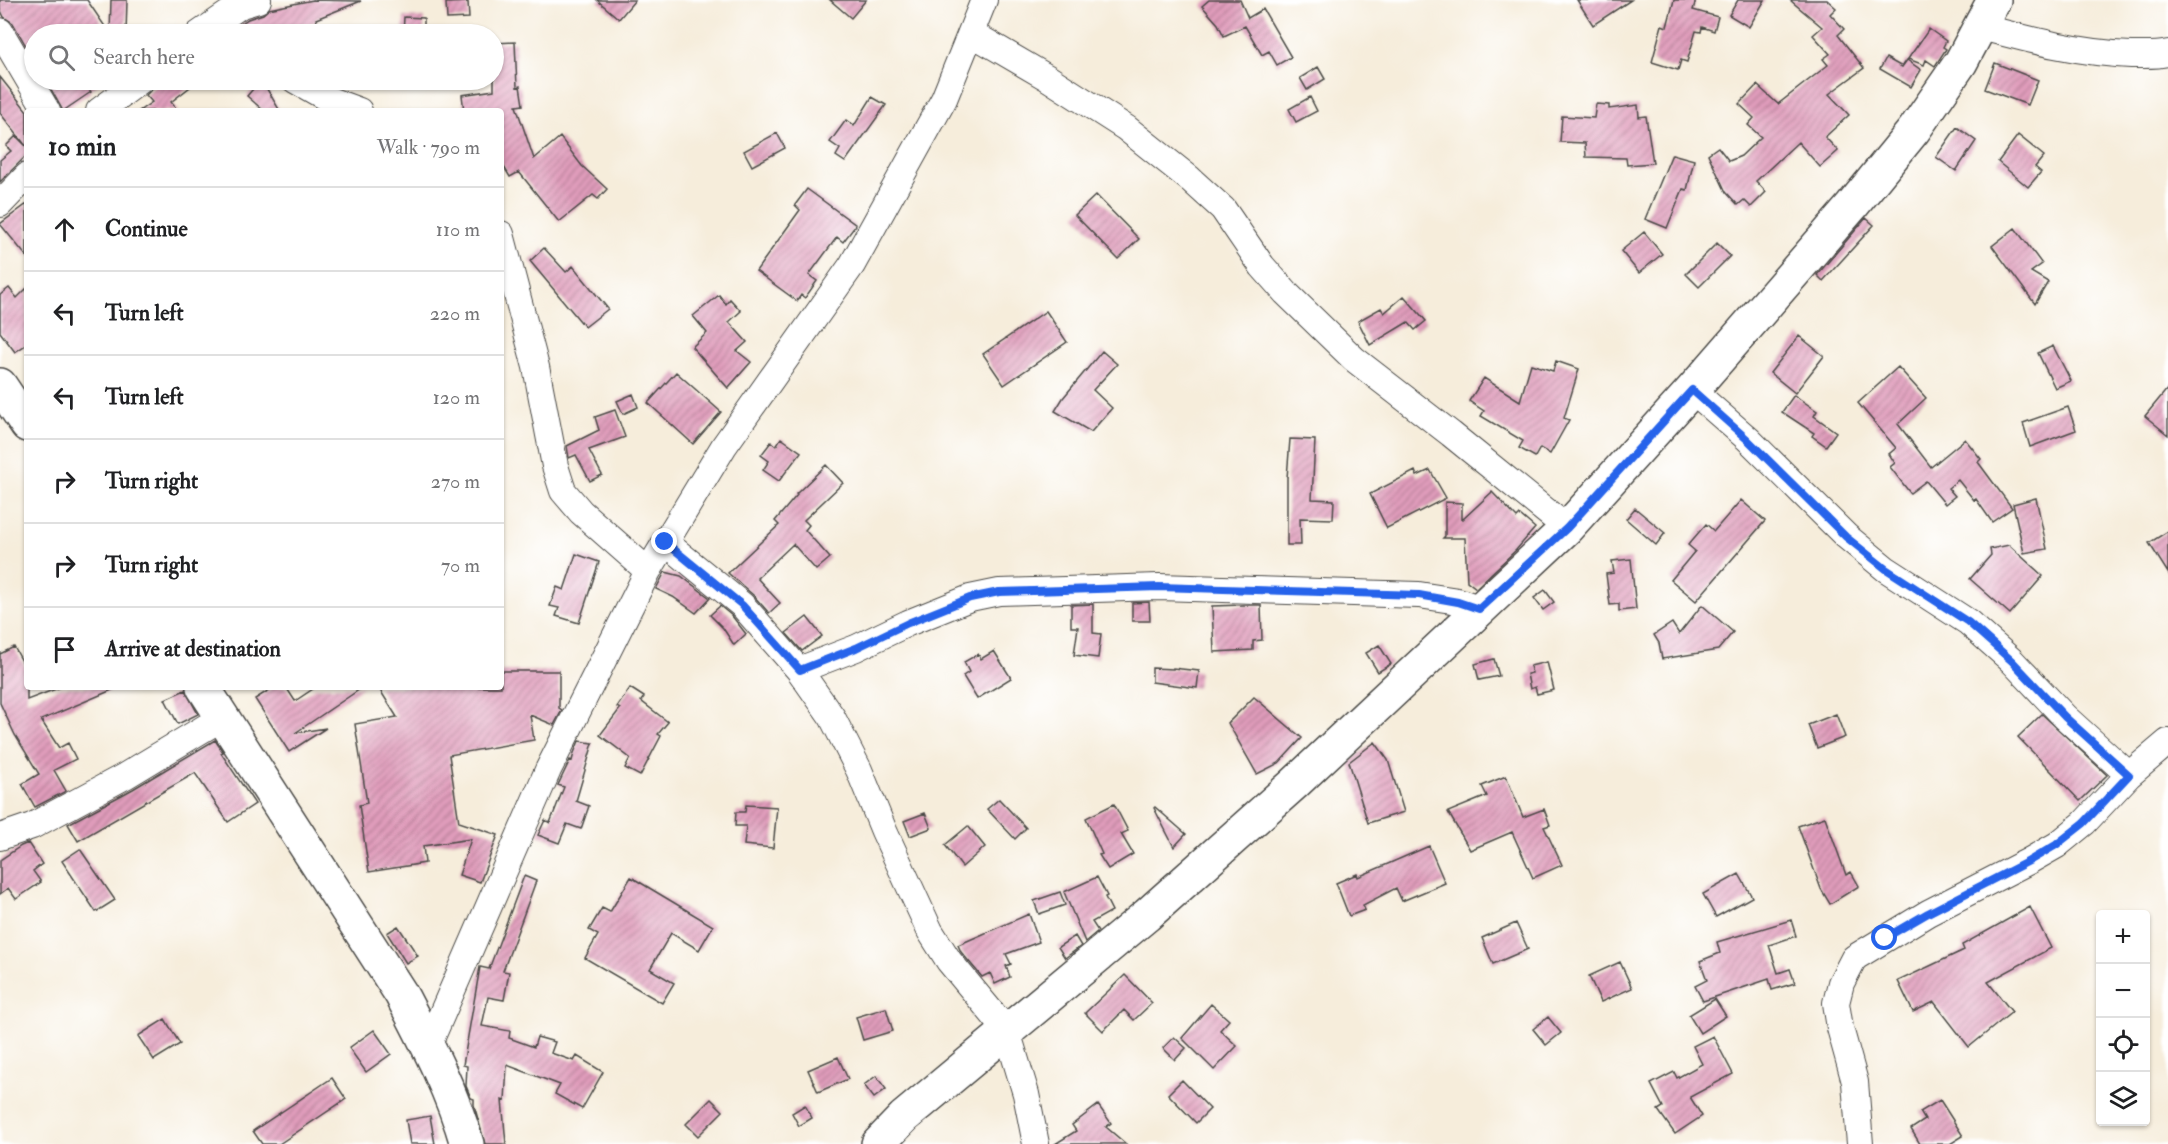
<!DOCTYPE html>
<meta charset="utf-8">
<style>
:root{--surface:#fff;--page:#f2f2f2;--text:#202124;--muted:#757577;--line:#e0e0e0}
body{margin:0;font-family:"IM FELL Double Pica",serif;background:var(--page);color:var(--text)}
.controls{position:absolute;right:18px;bottom:18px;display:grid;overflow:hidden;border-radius:6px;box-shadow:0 2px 4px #0004}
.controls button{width:54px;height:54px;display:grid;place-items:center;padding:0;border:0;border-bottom:2px solid var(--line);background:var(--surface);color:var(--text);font:30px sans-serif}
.stop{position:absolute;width:18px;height:18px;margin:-14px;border:4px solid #2563eb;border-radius:50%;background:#fff}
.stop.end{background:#2563eb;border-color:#fff;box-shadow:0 2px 6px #0008}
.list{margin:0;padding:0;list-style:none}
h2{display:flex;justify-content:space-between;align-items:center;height:78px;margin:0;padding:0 24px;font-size:26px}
h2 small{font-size:20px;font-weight:400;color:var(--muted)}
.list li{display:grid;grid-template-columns:39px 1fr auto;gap:18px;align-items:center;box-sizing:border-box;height:84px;padding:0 24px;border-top:2px solid var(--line)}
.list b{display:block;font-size:22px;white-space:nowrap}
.list em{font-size:20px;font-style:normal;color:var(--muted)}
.icon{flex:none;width:33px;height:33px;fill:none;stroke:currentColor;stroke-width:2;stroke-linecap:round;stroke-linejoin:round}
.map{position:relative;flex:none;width:2168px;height:1144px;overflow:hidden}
.search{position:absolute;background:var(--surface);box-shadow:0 2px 4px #0004;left:24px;top:24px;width:480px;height:66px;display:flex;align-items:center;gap:15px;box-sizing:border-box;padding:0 21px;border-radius:33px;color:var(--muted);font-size:22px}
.panel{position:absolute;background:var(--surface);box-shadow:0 2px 4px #0004;left:24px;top:108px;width:480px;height:582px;border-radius:6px}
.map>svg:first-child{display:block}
.building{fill:url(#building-hatch)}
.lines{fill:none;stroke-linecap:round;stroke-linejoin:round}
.minor-casing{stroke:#494845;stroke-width:28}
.major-casing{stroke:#494845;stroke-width:36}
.minor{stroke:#fff;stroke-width:26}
.major{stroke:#fff;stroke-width:33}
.route{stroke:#2563eb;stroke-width:8}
</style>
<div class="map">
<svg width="2168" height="1144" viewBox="0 0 2168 1144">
<defs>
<pattern id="building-hatch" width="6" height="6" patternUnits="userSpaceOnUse" patternTransform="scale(1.5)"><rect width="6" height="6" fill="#e09cbb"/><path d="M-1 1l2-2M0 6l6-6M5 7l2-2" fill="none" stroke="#b67f98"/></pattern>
</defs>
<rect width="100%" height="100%" fill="#fff"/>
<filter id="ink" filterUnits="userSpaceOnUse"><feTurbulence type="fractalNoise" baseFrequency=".0167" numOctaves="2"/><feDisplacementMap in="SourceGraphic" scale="12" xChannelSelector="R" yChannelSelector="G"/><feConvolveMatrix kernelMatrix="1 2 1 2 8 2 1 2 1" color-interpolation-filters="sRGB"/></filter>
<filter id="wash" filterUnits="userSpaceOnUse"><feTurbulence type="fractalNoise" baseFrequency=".008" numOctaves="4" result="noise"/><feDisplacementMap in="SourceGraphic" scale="24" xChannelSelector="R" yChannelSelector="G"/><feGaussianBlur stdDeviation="1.35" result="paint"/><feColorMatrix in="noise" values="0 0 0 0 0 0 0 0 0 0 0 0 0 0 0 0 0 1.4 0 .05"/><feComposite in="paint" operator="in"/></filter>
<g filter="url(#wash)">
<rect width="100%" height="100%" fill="#f6eddb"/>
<g id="blocks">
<path class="building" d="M 0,0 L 87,0 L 110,34 L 111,0 L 127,0 L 126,34 L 34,34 L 34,60 L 13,23 L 4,17 L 0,9 Z
M 313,0 L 361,1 L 316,19 L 317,22 L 257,34 L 238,34 L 236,27 L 248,19 L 263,14 L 269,9 Z
M 597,0 L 635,0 L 619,19 Z
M 830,0 L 866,0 L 851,18 Z
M 1209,0 L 1240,0 L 1248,18 L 1263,9 L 1291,57 L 1277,65 L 1269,51 L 1262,55 L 1245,26 L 1224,36 L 1218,24 L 1202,6 Z
M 1577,0 L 1631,0 L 1593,25 Z
M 1674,0 L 1696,0 L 1693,10 L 1718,17 L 1714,31 L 1702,27 L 1701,32 L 1696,31 L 1687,62 L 1681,60 L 1678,70 L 1652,62 L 1662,25 L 1667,27 Z
M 1738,0 L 1765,0 L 1749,27 L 1729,15 Z
M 1790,0 L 1827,0 L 1836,8 L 1830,14 L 1844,29 L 1838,35 L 1864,68 L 1829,94 L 1849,115 L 1825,137 L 1838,151 L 1820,167 L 1798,142 L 1756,181 L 1766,192 L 1751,207 L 1744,200 L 1738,205 L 1726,192 L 1708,154 L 1718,147 L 1729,161 L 1741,156 L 1761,137 L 1748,125 L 1754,118 L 1739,104 L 1757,85 L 1778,104 L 1828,65 L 1823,59 L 1830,54 L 1813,35 L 1822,27 Z
M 468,2 L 469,18 L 447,19 L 446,3 Z
M 404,17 L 424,18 L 424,34 L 403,34 Z
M 1929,29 L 1946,41 L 1943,47 L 1946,49 L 1935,66 L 1926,60 L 1924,65 L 1908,59 Z
M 515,42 L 517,87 L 520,86 L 523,105 L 516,106 L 534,159 L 560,137 L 582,166 L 607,189 L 598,199 L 593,195 L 559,222 L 519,172 L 510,177 L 501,162 L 501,108 L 464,111 L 462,95 L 494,90 L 494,43 Z
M 1886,58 L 1902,67 L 1907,60 L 1921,70 L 1911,87 L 1880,69 Z
M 1995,63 L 2038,80 L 2028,105 L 1985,89 Z
M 1318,67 L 1325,79 L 1307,90 L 1300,78 Z
M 0,77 L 27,111 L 27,155 L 0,182 L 0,160 L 11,151 L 6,146 L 16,136 L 26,146 L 0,113 Z
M 46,80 L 107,80 L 89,90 L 91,92 L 63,111 Z
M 158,80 L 199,80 L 171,102 L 178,111 L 139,111 L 152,102 L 146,95 L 154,87 Z
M 259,82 L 267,89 L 280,111 L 264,111 L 247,96 Z
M 872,97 L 886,105 L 845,162 L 836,156 L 840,149 L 830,142 L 846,120 L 854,126 Z
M 1310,97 L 1317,111 L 1296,122 L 1289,109 Z
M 1596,104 L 1609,105 L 1609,109 L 1638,105 L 1639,117 L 1646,116 L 1653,163 L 1627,165 L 1626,158 L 1586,157 L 1585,143 L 1560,142 L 1562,116 L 1594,118 Z
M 1957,127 L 1976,141 L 1956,171 L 1936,157 Z
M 777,133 L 785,148 L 752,166 L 744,151 Z
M 2018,135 L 2044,156 L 2035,167 L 2041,172 L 2028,187 L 1998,162 Z
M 1672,154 L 1694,160 L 1687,190 L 1683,189 L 1667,228 L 1645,219 Z
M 807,189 L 856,225 L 843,242 L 837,237 L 809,275 L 817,281 L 805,298 L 801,295 L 797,301 L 756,271 L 800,210 L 795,205 Z
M 1096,195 L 1139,239 L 1118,259 L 1075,215 Z
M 27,204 L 27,257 L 0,224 Z
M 1866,218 L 1874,225 L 1823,281 L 1817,275 Z
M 2015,228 L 2042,264 L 2031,272 L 2048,282 L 2035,304 L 1992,246 Z
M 1644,232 L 1662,254 L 1639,273 L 1621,251 Z
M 1717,243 L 1730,256 L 1699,287 L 1686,274 Z
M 544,248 L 566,272 L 573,266 L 608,309 L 585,327 L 530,261 Z
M 9,288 L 17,298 L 27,288 L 27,344 L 15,352 L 0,332 L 0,295 Z
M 719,295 L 726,304 L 730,299 L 741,311 L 729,322 L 747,342 L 737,351 L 751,362 L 728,388 L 692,347 L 707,333 L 693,316 Z
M 1404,296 L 1426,321 L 1415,330 L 1408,322 L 1370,345 L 1358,321 L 1381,308 L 1384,313 Z
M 1046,311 L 1067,342 L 1004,385 L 983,354 Z
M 1799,336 L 1824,356 L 1795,393 L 1770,373 Z
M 2053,346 L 2071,381 L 2055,388 L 2038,353 Z
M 1102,351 L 1117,364 L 1093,390 L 1112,408 L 1091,432 L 1055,411 L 1063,398 Z
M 1556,361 L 1579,369 L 1564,418 L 1569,420 L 1550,454 L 1540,448 L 1535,457 L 1519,448 L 1523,441 L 1481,416 L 1484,411 L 1469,401 L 1484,378 L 1520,401 L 1531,364 L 1553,371 Z
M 1898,367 L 1926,398 L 1898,424 L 1931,467 L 1965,439 L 1981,459 L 1978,462 L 2012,508 L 1992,522 L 1976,499 L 1974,500 L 1958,480 L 1948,488 L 1955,496 L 1945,504 L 1926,481 L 1910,493 L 1890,467 L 1895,463 L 1889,454 L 1896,448 L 1858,403 Z
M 676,372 L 721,412 L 693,444 L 648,403 Z
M 2168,388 L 2168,435 L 2145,416 Z
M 633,394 L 638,407 L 623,414 L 617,401 Z
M 1794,395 L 1817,411 L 1814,416 L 1836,432 L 1826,446 L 1812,436 L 1814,433 L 1782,412 Z
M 2068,407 L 2076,430 L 2030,447 L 2023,423 Z
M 615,410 L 625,437 L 589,450 L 602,475 L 590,481 L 576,455 L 569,458 L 567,446 L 599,430 L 595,417 Z
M 781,438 L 801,452 L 779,481 L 763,470 L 769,461 L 761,455 L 771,442 L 776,446 Z
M 1290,439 L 1315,440 L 1312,499 L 1334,500 L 1333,519 L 1300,518 L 1301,545 L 1287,545 L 1287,478 Z
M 826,465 L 843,483 L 804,520 L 809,525 L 805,530 L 830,558 L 816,570 L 793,544 L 757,578 L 780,603 L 769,613 L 753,595 L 728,573 L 779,525 L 775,521 L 797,495 L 796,494 Z
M 1430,470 L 1446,498 L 1387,528 L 1370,494 L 1415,471 L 1417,476 Z
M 1492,492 L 1517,518 L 1520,515 L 1535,528 L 1516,550 L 1476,588 L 1467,581 L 1465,538 L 1443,538 L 1445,536 L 1445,502 L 1462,503 L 1462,520 Z
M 2036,498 L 2047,549 L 2024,553 L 2013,504 Z
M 1741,500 L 1765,521 L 1696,601 L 1671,580 L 1695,551 L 1688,545 L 1706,524 L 1714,531 Z
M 1635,508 L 1665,533 L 1656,545 L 1626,519 Z
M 2168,531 L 2168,573 L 2149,543 Z
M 2009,545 L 2043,576 L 2010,614 L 1970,579 L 1991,555 L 1990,549 Z
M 576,554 L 599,562 L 579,623 L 556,616 L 559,608 L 550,606 L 557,587 L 564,590 Z
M 1631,559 L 1636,609 L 1619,611 L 1619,604 L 1610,605 L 1606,574 L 1614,573 L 1612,561 Z
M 665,572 L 681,576 L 710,598 L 696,613 L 673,597 L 656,589 Z
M 1545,590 L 1554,602 L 1543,610 L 1534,598 Z
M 1149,602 L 1150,621 L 1132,621 L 1132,603 Z
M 1093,604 L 1093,633 L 1101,634 L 1098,658 L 1074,655 L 1078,627 L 1071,627 L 1071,605 Z
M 1243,605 L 1261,605 L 1262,640 L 1253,641 L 1253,650 L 1214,652 L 1212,606 Z
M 1702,605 L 1733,632 L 1718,650 L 1662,659 L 1659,643 L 1654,635 L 1672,623 L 1679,634 Z
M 720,606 L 732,616 L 746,634 L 734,645 L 723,628 L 710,615 Z
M 807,617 L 822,636 L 802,651 L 786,633 Z
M 1379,645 L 1391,664 L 1378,672 L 1366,653 Z
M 14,647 L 27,670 L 27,700 L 61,687 L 119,687 L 41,720 L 59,748 L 68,743 L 76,759 L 54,770 L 66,791 L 35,807 L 22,784 L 39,774 L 15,735 L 0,703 L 0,654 Z
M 994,651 L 1011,678 L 977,699 L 963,676 L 969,672 L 964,662 L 978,654 L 981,659 Z
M 1494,659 L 1499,676 L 1479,680 L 1475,664 Z
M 1547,662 L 1554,690 L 1537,694 L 1535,687 L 1530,689 L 1527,674 L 1532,673 L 1530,666 Z
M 1152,668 L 1173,669 L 1173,668 L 1199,671 L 1197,688 L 1152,682 Z
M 501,671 L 559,671 L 559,708 L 562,710 L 554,725 L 530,715 L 534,740 L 449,755 L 459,822 L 498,835 L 480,882 L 459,875 L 471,839 L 423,846 L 425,863 L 369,872 L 359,805 L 367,803 L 355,724 L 397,717 L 378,687 L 501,687 Z
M 274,687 L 286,687 L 295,701 L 316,687 L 363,687 L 295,733 L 326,728 L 289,752 L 255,699 Z
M 630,688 L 644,697 L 641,701 L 668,722 L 658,734 L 661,736 L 640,776 L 625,768 L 630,758 L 600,735 L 620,709 L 617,707 Z
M 185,690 L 198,714 L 178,724 L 165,699 Z
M 1254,697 L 1302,738 L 1279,763 L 1257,774 L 1228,723 Z
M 1836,714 L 1845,737 L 1817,748 L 1808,725 Z
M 2042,714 L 2107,775 L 2080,801 L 2018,737 Z
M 215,740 L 223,752 L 221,753 L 255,804 L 228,822 L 195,773 L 78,841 L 68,824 L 133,789 Z
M 579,741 L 593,743 L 576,801 L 589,806 L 581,829 L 567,824 L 559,843 L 538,835 L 545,820 L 550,823 L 564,787 L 558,785 L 570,760 L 572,761 L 574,753 Z
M 1375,742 L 1388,760 L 1404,812 L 1368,823 L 1349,762 Z
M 1506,776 L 1523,817 L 1544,809 L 1550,825 L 1544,827 L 1562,865 L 1533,878 L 1512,832 L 1470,850 L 1448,812 L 1487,796 L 1482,786 Z
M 999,799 L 1026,828 L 1015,839 L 987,809 Z
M 1114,804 L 1128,831 L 1121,834 L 1133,854 L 1108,869 L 1099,855 L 1102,854 L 1086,818 Z
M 746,805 L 777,807 L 773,848 L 744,845 L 746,826 L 735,826 L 736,812 L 745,812 Z
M 1155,807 L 1186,834 L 1174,847 L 1154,808 Z
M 925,813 L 931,828 L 910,836 L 904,821 Z
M 1825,817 L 1846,875 L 1851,872 L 1859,886 L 1830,904 L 1821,889 L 1798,826 Z
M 968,826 L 985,847 L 962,867 L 945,845 Z
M 28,843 L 42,864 L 33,871 L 41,882 L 16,899 L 8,888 L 0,894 L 0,860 L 21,846 Z
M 1429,846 L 1445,883 L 1402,901 L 1396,888 L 1363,905 L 1365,910 L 1349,916 L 1336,883 L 1357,874 L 1358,877 Z
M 80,849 L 115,900 L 96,912 L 62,861 Z
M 1739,874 L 1752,897 L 1716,917 L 1703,894 Z
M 524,876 L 536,881 L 503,971 L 509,972 L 504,1000 L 488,997 L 482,1026 L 510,1031 L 509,1038 L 534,1047 L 537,1037 L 555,1042 L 551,1053 L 574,1061 L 577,1056 L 603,1072 L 582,1109 L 555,1094 L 560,1085 L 507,1065 L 505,1101 L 502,1100 L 506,1144 L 485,1144 L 474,1105 L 474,1099 L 471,1098 L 466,1086 L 467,1066 L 463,1065 L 480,967 L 489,969 Z
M 631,877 L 713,926 L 699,950 L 671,933 L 650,969 L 674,983 L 662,1003 L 585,958 L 598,935 L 589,930 L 602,908 L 610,912 Z
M 1097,877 L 1107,896 L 1105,897 L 1112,911 L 1092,922 L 1098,931 L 1085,942 L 1064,892 Z
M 1060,892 L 1065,905 L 1039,914 L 1034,901 Z
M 2030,907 L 2051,948 L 1988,982 L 2012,1012 L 1969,1047 L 1934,1002 L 1913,1012 L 1898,981 L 1964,950 L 1962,945 Z
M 1029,914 L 1039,942 L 1006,954 L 1011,964 L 1006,966 L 1010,977 L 995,984 L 990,973 L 982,977 L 961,952 L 958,945 Z
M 1791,920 L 1796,936 L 1769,945 L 1778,973 L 1790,969 L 1795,983 L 1772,990 L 1769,979 L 1703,1001 L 1695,986 L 1707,980 L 1700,961 L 1720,953 L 1717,942 Z
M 1516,923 L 1528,949 L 1493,964 L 1482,938 Z
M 398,926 L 418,956 L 406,963 L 387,933 Z
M 1075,936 L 1081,946 L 1065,958 L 1058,947 Z
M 1620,962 L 1632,988 L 1601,1002 L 1589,976 Z
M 1125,975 L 1152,1003 L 1134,1020 L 1124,1010 L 1103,1031 L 1085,1013 Z
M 1715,999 L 1726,1016 L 1700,1033 L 1689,1015 Z
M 1211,1004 L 1229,1020 L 1220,1030 L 1237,1046 L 1214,1070 L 1182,1038 Z
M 886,1008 L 893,1031 L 863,1040 L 856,1017 Z
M 1548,1017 L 1561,1033 L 1546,1045 L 1533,1029 Z
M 165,1019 L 180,1044 L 154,1060 L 138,1036 Z
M 374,1030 L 391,1054 L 366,1072 L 349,1048 Z
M 1713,1036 L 1733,1074 L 1690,1097 L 1702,1116 L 1675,1134 L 1658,1110 L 1663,1107 L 1651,1084 L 1674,1072 L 1677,1078 L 1702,1064 L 1693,1046 Z
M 1174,1037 L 1186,1048 L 1175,1060 L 1163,1048 Z
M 838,1057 L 848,1079 L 818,1092 L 808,1070 Z
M 876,1076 L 886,1089 L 874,1098 L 864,1085 Z
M 332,1078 L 346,1099 L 279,1144 L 262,1144 L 253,1131 Z
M 1182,1080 L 1210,1109 L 1196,1123 L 1168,1094 Z
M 711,1099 L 723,1111 L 698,1136 L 686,1124 Z
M 1940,1100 L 1963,1136 L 1950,1144 L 1920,1144 L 1911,1129 L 1925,1120 L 1920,1112 Z
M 805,1105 L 812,1118 L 799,1126 L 792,1113 Z
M 1098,1105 L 1111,1123 L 1106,1127 L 1126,1144 L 1055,1144 L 1076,1131 L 1072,1125 Z
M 430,1116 L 435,1144 L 410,1144 L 406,1120 Z"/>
</g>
</g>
<g filter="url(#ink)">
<use href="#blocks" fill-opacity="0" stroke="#494845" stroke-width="1.5"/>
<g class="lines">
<g class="minor-casing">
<path id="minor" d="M 1981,27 C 2030,40 2080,53 2131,55 C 2144,55 2156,56 2168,53
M 0,31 L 47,111
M 971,33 L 1048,78 L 1126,128 L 1190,179 L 1223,209 L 1262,266 L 1286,293 L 1354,359 L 1451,434 L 1567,528
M 199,34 L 241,5 L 258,0
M 295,80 L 332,101 L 359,111
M 99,111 L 141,80
M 0,204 L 27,176
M 501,234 L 536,367 L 555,466 L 563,491 L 581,512 L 648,571
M 1692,390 L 1748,439 L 1846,536 L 1886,569 L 1968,622 L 2012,661 L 2065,717 L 2129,775
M 665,542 L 742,605 L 799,670 L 832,717 L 859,770 L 884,831 L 930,931 L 949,961 L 1007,1031 L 1026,1094 L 1036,1144
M 799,670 L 856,648 L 908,623 L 970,598 L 999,592 L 1159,587 L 1419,595 L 1458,601 L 1479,608
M 0,837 L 32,826 L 125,776 L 223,717
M 428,1046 L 548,770 L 648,571 L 724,446 L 852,265 L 944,99 L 984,0
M 1860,1144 L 1855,1082 L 1840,1028 L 1836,1003 L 1841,983 L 1854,958 L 1928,913 L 2029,861 L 2057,845 L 2084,823 L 2129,775 L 2168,742"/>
</g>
<g class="major-casing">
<path id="major" d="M 0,385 L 27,425
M 203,687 L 401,994 C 426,1042 452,1091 467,1144
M 878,1144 L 904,1117 L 1147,915 L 1294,784 L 1567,528 L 1692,390 L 1852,206 L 1914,130 L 1961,62 L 1994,0"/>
</g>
<use href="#minor" class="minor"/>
<use href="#major" class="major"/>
</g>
</g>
<g class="lines" filter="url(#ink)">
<path class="route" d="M 665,542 L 742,605 L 800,670 L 856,648 L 908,623 L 970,598 L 999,592 L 1159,587 L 1419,595 L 1458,602 L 1479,609 L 1567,528 L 1692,390 L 1748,440 L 1846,537 L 1886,569 L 1968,622 L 2012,661 L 2065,717 L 2129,775 L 2084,823 L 2056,845 L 2029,861 L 1928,913 L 1885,938"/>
</g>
</svg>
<div class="controls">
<button>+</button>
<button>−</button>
<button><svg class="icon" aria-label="locate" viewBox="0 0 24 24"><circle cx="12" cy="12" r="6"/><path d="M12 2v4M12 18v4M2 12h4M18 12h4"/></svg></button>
<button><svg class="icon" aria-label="layers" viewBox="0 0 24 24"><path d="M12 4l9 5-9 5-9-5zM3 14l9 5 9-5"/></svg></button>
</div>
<div class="stop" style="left:1885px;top:938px"></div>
<div class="stop end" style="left:665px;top:542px"></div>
<div class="search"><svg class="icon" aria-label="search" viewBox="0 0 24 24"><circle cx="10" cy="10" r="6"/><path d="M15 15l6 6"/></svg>Search here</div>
<section class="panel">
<h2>10 min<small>Walk · 790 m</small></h2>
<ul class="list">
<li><svg class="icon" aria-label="ahead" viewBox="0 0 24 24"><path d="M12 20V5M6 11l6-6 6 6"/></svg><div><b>Continue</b></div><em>110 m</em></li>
<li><svg class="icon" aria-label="left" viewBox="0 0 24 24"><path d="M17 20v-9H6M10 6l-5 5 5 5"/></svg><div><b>Turn left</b></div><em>220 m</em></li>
<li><svg class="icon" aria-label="left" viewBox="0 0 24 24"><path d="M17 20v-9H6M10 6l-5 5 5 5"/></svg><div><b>Turn left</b></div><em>120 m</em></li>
<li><svg class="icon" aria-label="right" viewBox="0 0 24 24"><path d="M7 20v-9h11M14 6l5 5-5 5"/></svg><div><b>Turn right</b></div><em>270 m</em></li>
<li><svg class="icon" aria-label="right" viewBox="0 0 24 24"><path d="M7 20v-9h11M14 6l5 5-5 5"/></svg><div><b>Turn right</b></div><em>70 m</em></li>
<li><svg class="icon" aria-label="arrive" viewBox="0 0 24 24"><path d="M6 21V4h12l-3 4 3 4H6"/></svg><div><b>Arrive at destination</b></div></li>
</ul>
</section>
</div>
